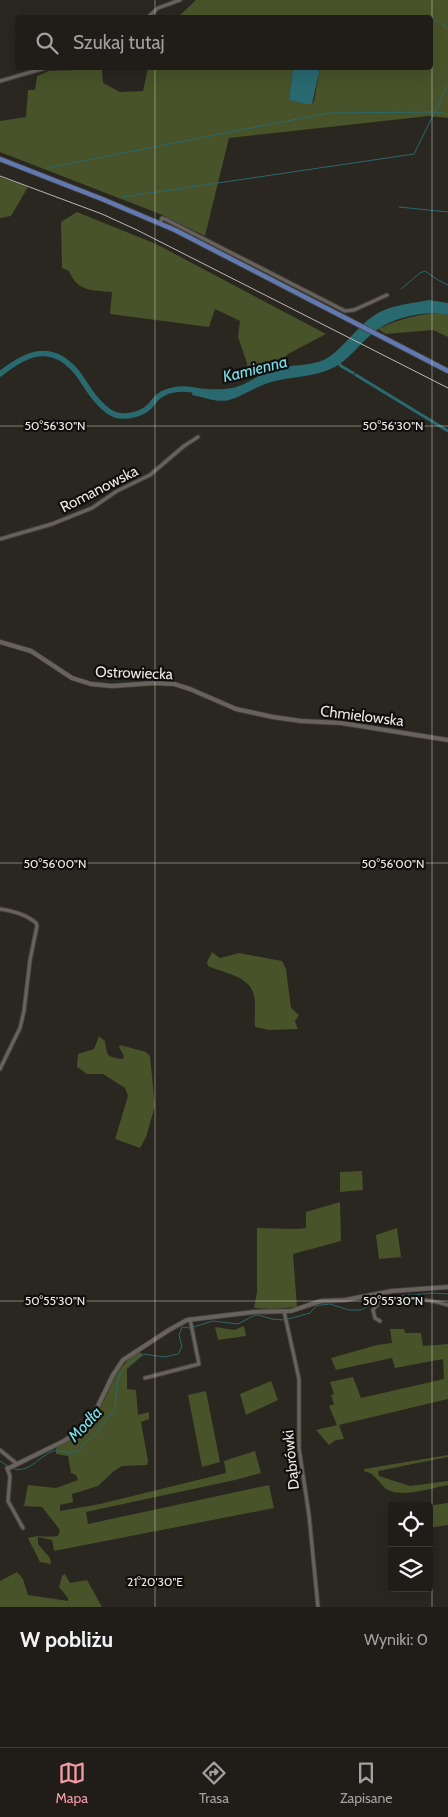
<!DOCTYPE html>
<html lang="pl">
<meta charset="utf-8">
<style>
:root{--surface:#201c18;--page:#282521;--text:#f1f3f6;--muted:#a2a1a2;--line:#3d3a37;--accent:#f49aa4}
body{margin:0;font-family:Cabin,sans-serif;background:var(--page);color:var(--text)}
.controls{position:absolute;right:15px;bottom:15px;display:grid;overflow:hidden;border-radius:5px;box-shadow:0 5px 20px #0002}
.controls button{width:45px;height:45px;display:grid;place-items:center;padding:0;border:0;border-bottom:1px solid var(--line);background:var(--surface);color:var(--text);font:25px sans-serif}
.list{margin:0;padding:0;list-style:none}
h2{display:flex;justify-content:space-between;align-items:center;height:65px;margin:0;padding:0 20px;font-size:21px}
h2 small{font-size:16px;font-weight:400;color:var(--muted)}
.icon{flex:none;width:28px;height:28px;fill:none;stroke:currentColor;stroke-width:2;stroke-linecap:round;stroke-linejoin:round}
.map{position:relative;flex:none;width:448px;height:1607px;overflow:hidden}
.search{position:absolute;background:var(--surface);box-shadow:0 5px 20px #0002;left:15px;right:15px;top:15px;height:55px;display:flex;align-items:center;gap:12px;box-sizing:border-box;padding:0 18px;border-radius:5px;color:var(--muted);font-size:19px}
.sheet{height:140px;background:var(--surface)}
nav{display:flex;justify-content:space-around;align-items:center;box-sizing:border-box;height:70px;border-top:1px solid var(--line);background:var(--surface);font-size:14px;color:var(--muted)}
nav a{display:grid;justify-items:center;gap:2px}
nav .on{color:var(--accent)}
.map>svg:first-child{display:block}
.green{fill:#485329}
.water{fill:#296970}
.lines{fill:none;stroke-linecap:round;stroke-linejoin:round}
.stream{stroke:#296970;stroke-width:1}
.canal{stroke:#296970;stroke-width:3}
.river{stroke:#296970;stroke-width:5.5}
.minor-casing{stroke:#47433f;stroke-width:5}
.tertiary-casing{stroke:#47433f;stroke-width:5.5}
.primary-casing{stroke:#47433f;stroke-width:6}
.minor{stroke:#67625c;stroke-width:3}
.tertiary{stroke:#67625c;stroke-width:4}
.primary{stroke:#6079b0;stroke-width:4.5}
.rail{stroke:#bbb9b4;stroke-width:1}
.ticks{fill:none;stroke:#ebe9e5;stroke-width:1;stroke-opacity:0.45}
.labels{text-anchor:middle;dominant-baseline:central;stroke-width:4.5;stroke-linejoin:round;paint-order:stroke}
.street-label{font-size:15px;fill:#ebe9e5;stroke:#110f0d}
.water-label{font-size:16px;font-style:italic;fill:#7ce0ec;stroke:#110f0d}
.ticks-label{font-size:12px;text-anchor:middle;fill:#ebe9e5;stroke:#110f0d;stroke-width:4.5;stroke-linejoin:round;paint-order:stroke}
</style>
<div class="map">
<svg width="448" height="1607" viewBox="0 0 448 1607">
<rect width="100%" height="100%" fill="#2a2620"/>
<path class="green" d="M 196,0 L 448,0 L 448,118 L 429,116 L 229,138 L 205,236 L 160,214 L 0,152 L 0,121 L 26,117 L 28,90 L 35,90 L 37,76 L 49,71 L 102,69 L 103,83 L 120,92 L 143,91 L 148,68 L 293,68 L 289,100 L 305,104 L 312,104 L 314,101 L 320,68 L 430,68 L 430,18 L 178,17 Z
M 0,177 L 28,187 L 11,216 L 0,218 Z
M 77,212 L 156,244 L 326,334 L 288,354 L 279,365 L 246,374 L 247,363 L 238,337 L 240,321 L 215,309 L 209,327 L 110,314 L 112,292 C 93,290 77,292 69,271 L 62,268 L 61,222 Z
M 438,313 L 448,315 L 448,337 L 433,330 L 386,334 L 378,329 C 397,320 417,314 438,313 Z
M 212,952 L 220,958 L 239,953 L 282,961 L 286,969 L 291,1008 L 299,1015 L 295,1021 L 298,1029 L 269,1030 L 255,1027 C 254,1017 256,1005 254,995 C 250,976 223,973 208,966 L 207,962 Z
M 99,1036 L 105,1041 C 107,1056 107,1057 123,1059 L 124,1056 L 119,1047 L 120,1045 L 146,1052 L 150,1056 L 155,1106 L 146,1137 L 140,1148 L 115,1139 L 128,1096 L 125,1088 L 103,1074 L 87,1074 L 77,1067 L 78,1054 L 94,1049 Z
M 362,1171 L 363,1190 L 340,1192 L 340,1172 Z
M 340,1202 L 341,1241 L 293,1254 L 297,1307 L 272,1309 L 254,1308 L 257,1292 L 257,1228 L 296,1229 L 306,1228 L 306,1212 Z
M 397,1228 L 401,1257 L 379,1259 L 376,1235 Z
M 244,1326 L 246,1336 L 218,1340 L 215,1327 L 234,1330 Z
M 390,1329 L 404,1329 L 405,1333 L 421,1333 L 423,1346 L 448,1344 L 448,1399 L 339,1425 L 344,1439 L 336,1440 L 329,1445 L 316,1430 L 337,1425 L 329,1406 L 334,1404 L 331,1395 L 334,1394 L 330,1382 L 353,1377 L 361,1398 L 444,1379 L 443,1359 L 395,1368 L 392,1358 L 336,1370 L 331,1358 L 377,1345 L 392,1343 Z
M 139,1351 L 143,1355 L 127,1369 L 127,1389 L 136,1390 L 138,1415 L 149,1412 L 149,1419 L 141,1422 L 148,1461 L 147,1465 L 122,1466 L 114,1471 L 98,1486 L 72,1494 L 73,1502 L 60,1505 L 60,1511 L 100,1504 L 226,1473 L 224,1461 L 255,1451 L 261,1473 L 235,1480 L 86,1512 L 88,1524 L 269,1485 L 274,1508 L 54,1551 L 52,1540 L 38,1537 L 38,1544 L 50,1558 L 51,1564 L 40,1562 L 28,1538 C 38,1534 48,1538 58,1536 L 60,1530 L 42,1507 L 24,1506 L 28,1485 L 56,1488 L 78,1480 L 76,1475 L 71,1473 L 68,1456 L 56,1454 L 56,1447 C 70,1438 85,1430 95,1415 C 113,1390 110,1371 139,1351 Z
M 271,1381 L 278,1400 L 246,1415 L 240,1394 Z
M 206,1391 L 220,1462 L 202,1467 L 188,1395 Z
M 448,1455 L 448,1457 L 378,1471 L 379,1476 L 410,1486 L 448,1481 L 448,1485 C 431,1488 397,1500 384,1487 C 377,1480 374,1473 364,1471 L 364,1469 Z
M 448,1503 L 448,1525 L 429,1528 L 429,1506 L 427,1506 Z
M 17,1572 L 23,1579 L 28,1595 L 68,1601 L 68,1598 L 59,1587 L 62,1576 L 65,1574 L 70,1583 L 87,1580 L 102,1607 L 0,1607 L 0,1581 Z"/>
<path class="water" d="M 293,68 L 320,68 L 312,104 L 305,104 L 289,100 Z
M 429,300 L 448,303 L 448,315 C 426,310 397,317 378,329 C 362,340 352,357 335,367 C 314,378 290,376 268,383 C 255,387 243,396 229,400 C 218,403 203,397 192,395 L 193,388 C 210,389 230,392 246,383 C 257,377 268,371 280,368 C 296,364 315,366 329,357 C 349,343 363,317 387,309 C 400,304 415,303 429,300 Z"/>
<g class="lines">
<path class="stream" d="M 342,18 L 359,16 L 363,17 L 366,16 L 432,17 L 448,28
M 47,168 L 328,113 L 435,112 L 448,114
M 123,197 L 414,154 L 448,85
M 399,207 L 448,212
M 401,289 L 420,273 L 425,271 L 438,280 L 448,285
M 288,1319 L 310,1313 L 316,1306 L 321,1305 L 330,1304 L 349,1310 L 361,1310 L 386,1296 L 414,1295 L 432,1293 L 448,1294
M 0,1461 L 8,1466
M 11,1468 C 28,1475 38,1457 53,1451 C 61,1449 68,1456 80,1450 L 86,1442 L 96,1434 L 115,1408 L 117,1382 L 122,1370 L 128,1364 L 144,1354 L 164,1357 L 178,1354 L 182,1347 L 179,1335 L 182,1327 L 190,1328 L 213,1321 L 238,1324 L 253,1316 L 258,1315 L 272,1319 L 284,1320"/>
<path class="canal" d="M 337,361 L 341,366 L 353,373
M 356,375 L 448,431"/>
<path class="river" d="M 0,374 C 24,355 48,342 73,368 C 80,375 85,385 91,393 C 97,401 106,412 116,415 C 126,418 142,414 149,407 C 152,404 155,399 159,396 C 170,388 186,388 199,391"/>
<g class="minor-casing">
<path id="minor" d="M 147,18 L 158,8 L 180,0
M 0,81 L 45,68
M 160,223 L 162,218 L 165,219 L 345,311 L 354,310 L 387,295
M 0,539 L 52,524 L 92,508 L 117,491 L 150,475 L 184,446 L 198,437
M 0,909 C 13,911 26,914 36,923 L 37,926 L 30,960 L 24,1011 L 20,1028 L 0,1069
M 284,1311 L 299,1379 L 299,1448 L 309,1515 L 318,1607
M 380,1321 L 375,1318 L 373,1310 C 384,1290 430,1300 448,1305
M 145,1378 L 199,1364 L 190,1319
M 0,1450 L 17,1464
M 7,1468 L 10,1476 L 8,1501 L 23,1528"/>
</g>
<g class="tertiary-casing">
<path id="tertiary" d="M 0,642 L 31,651 L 72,678 L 91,684 L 112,686 L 155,683 L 174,684 L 190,689 L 236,709 L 273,717 L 301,721 L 341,723 L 448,740
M 9,1468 L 64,1441 L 79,1431 L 94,1414 L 113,1375 L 123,1360 L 169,1330 L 187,1320 L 254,1312 L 291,1311 L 321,1301 L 345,1300 L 392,1291 L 448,1287"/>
</g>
<g class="primary-casing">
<path id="primary" d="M 0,159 L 102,199 L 175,230 L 448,371"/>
</g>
<use href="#minor" class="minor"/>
<use href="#tertiary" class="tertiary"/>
<use href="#primary" class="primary"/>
<path class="rail" d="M 0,176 L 102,214 L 137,230 L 448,388"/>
</g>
<path class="ticks" d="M 155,0 L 155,18M 432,0 L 432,1607M 155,68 L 155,1607M 0,426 L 448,426M 0,863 L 448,863M 0,1301 L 448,1301"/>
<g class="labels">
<g class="street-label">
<text transform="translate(99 489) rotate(-27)">Romanowska</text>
<text transform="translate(134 673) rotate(2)">Ostrowiecka</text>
<text transform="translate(362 716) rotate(7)">Chmielowska</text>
<text transform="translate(291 1460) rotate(-96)">Dąbrówki</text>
</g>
<g class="water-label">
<text transform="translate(255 369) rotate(-14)">Kamienna</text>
<text transform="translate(85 1424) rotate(-47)">Modła</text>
</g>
</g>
<g class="ticks-label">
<text x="55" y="430">50°56'30"N</text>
<text x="393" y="430">50°56'30"N</text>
<text x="55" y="868">50°56'00"N</text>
<text x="393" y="868">50°56'00"N</text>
<text x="55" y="1305">50°55'30"N</text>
<text x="393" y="1305">50°55'30"N</text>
<text x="155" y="1586">21°20'30"E</text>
</g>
</svg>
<div class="controls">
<button><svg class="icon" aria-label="locate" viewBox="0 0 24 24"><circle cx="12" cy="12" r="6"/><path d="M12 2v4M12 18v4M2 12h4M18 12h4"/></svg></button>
<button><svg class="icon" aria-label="layers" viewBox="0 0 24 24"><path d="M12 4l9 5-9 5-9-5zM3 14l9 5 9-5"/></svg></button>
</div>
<div class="search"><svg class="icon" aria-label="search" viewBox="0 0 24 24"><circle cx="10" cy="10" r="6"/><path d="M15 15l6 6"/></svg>Szukaj tutaj</div>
</div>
<section class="sheet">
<h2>W pobliżu<small>Wyniki: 0</small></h2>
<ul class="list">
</ul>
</section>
<nav>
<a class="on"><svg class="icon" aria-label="map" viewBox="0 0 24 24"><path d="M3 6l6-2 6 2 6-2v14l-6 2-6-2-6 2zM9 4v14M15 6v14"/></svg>Mapa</a>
<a><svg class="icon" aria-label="directions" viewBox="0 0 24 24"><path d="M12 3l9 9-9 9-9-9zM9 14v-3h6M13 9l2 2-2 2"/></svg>Trasa</a>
<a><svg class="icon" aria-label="saved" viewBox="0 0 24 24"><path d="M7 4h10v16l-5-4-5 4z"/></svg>Zapisane</a>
</nav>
